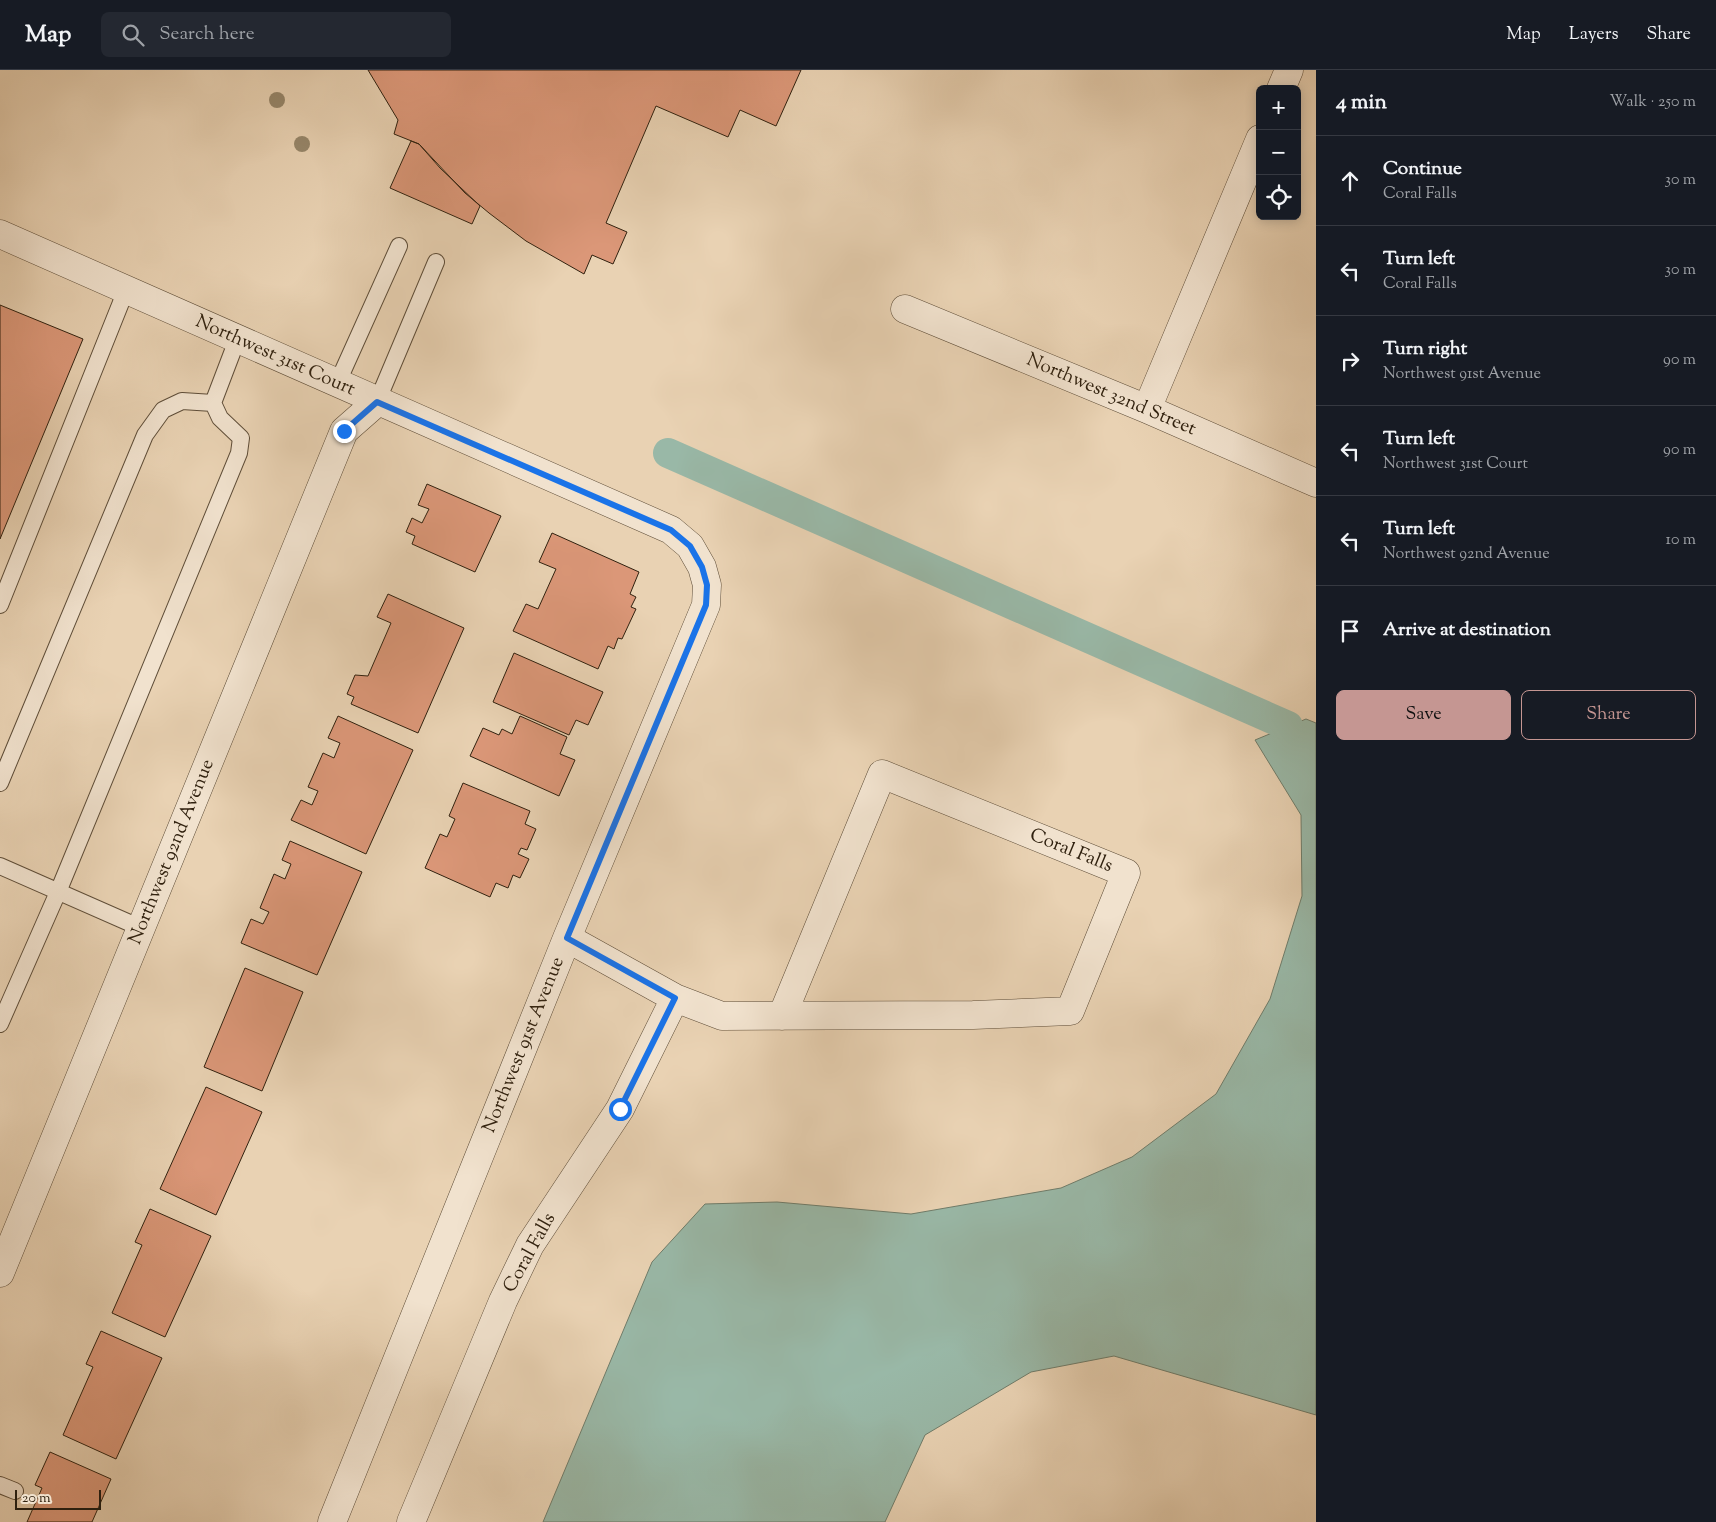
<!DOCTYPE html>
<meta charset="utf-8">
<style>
:root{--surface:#171b24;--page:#242831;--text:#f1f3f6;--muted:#9ea1a6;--line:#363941;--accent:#c59692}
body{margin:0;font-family:"Sorts Mill Goudy",serif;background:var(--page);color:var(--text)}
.controls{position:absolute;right:15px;top:15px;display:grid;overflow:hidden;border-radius:8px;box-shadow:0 2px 12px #0003}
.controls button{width:45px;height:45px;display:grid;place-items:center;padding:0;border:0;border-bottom:1px solid var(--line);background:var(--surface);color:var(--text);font:25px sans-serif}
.scale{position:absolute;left:15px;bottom:12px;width:86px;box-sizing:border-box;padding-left:5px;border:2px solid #30210f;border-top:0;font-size:14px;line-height:18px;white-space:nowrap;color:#30210f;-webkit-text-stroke:4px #f1e2ce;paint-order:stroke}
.stop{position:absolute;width:15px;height:15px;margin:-11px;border:4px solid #1a73e8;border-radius:50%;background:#fff}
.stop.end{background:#1a73e8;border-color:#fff;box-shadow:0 1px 5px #0008}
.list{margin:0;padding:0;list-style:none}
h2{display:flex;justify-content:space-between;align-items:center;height:65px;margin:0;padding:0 20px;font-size:21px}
h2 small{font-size:16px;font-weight:400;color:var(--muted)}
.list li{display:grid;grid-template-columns:32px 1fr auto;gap:15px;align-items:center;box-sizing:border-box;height:90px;padding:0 20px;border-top:1px solid var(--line)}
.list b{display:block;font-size:19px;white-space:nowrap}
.list p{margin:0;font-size:16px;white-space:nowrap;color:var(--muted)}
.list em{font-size:16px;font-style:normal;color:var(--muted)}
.actions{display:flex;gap:10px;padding:15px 20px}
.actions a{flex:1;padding:11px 0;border:1px solid var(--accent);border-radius:8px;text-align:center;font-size:18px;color:var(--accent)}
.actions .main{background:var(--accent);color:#111}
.icon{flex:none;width:28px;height:28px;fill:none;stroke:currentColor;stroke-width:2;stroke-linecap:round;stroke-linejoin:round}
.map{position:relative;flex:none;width:1316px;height:1452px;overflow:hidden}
header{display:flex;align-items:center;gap:30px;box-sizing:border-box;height:70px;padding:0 25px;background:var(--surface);border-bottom:1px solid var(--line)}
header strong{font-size:24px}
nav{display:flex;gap:28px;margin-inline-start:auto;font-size:18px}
.search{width:350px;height:45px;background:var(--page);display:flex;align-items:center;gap:12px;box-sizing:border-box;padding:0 18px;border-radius:8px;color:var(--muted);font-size:19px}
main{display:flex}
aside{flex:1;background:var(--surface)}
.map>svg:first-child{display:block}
.water{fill:#99b8a7;stroke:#6f7c6a}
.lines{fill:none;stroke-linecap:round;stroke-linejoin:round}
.canal{stroke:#99b8a7;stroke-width:30}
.building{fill:#db9778;stroke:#30210f}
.service-casing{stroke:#5e4d38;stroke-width:18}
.minor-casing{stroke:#5e4d38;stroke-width:29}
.service{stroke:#f1e2ce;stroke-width:16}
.minor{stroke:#f1e2ce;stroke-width:28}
.tree{fill:#96866a}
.route{stroke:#1a73e8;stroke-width:6}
.labels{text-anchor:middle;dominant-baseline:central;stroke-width:4;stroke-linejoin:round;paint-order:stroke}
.street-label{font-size:19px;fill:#30210f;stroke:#f1e2ce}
</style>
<header>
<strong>Map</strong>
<div class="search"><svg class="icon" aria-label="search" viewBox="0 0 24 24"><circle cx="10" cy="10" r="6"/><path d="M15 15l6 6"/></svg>Search here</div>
<nav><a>Map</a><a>Layers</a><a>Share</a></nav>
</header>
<main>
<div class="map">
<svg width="1316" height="1452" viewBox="0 0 1316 1452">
<rect width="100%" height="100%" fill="#e9d2b3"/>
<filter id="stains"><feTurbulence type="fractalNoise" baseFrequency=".004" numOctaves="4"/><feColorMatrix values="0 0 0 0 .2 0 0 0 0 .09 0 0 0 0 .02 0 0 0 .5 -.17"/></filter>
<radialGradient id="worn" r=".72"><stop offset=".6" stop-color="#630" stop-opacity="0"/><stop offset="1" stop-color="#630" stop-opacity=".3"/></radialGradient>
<path class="water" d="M 1306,649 L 1316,653 L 1316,1345 L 1114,1286 L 1031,1302 L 925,1365 L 885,1452 L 543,1452 L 652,1192 L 705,1134 L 777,1132 L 911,1144 L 1061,1118 L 1132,1087 L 1216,1024 L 1270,929 L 1302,826 L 1301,745 L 1255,670 Z"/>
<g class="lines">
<path class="canal" d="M 668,383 L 1288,656"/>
</g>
<path class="building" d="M 368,0 L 801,0 L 776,56 L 740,40 L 728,67 L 656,36 L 606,153 L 627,162 L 613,194 L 592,185 L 584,204 L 526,171 L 489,143 L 465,123 L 419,74 L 394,64 L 398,50 Z
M 411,71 L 419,74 L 440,98 L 480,136 L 472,154 L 390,118 Z
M 0,235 L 83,269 L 0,469 Z
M 427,414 L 501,446 L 475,502 L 412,474 L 415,466 L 406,462 L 412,448 L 422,453 L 429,439 L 418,435 Z
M 552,463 L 639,502 L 630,524 L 636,527 L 631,537 L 636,539 L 622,569 L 618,568 L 614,579 L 608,576 L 598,599 L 513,561 L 526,534 L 538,539 L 556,499 L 539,492 Z
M 388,524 L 464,558 L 418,663 L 351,634 L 354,627 L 347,624 L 355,605 L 368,606 L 391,553 L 377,547 Z
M 514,583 L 603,622 L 588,655 L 576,650 L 569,665 L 493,632 Z
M 338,646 L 413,680 L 366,784 L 291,750 L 301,730 L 312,735 L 318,721 L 308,717 L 323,683 L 334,688 L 340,673 L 328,668 Z
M 520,646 L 567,667 L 560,684 L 575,690 L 559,726 L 470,686 L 483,658 L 499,665 L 502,659 L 512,664 Z
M 463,713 L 530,741 L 525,754 L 536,759 L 527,780 L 521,778 L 518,784 L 529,789 L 520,808 L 513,805 L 508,818 L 496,813 L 490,827 L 425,798 L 440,764 L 447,767 L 455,749 L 449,746 Z
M 290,771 L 362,802 L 317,905 L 241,873 L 251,849 L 263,854 L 269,842 L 260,838 L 274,804 L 285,809 L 291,794 L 282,790 Z
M 245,898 L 303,922 L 262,1021 L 204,997 Z
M 206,1017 L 262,1042 L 216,1145 L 160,1119 Z
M 150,1139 L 211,1166 L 165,1267 L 112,1243 L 142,1175 L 135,1172 Z
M 101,1261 L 162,1288 L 116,1389 L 63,1365 L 93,1297 L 86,1294 Z
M 50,1382 L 111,1409 L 92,1452 L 27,1452 L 42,1418 L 35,1415 Z"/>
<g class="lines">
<g class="service-casing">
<path id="service" d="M 337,314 L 399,176
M 377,332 L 436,192
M 0,535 L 126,220
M 0,713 L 145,365 L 163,340 L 182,331 L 213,333
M 0,796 L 141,858
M 0,954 L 58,822 L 239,383 L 241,368 L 220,348 L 213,333 L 237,270
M 0,1415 L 15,1421"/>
</g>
<g class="minor-casing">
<path id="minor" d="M 1281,19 L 1289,0
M 0,164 L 671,460 L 690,476 L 702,497 L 707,515 L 706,535 L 567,868 L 332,1452
M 905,239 L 1147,339 L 1316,413
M 1147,339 L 1260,69
M 567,868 L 675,928 L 722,946 L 973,945 L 1070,941 L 1126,803 L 882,704 L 782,946
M 0,1203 L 344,361 L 377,332
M 411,1452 L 503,1231 L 530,1175 L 620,1039 L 675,928"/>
</g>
<use href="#service" class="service"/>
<use href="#minor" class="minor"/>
</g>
<g class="tree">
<circle cx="277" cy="30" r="8"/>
<circle cx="302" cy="74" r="8"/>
</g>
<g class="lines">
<path class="route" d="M 344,361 L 377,332 L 671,460 L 690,476 L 702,497 L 707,515 L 706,535 L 567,868 L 675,928 L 620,1039"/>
</g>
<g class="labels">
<g class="street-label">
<text transform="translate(275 286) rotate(24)">Northwest 31st Court</text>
<text transform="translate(1111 325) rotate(23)">Northwest 32nd Street</text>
<text transform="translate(1071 781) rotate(22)">Coral Falls</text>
<text transform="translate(172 782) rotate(-68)">Northwest 92nd Avenue</text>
<text transform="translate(524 975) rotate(-68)">Northwest 91st Avenue</text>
<text transform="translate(530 1183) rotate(-61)">Coral Falls</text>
</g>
</g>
<rect width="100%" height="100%" filter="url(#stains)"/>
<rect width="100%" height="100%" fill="url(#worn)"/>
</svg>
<div class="controls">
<button>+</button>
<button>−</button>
<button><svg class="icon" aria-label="locate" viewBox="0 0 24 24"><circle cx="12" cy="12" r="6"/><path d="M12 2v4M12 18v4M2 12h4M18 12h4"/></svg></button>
</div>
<div class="scale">20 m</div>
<div class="stop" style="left:620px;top:1039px"></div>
<div class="stop end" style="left:344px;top:361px"></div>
</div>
<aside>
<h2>4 min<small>Walk · 250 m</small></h2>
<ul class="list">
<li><svg class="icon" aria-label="ahead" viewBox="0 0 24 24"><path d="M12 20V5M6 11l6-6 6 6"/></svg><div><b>Continue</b><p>Coral Falls</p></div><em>30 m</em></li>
<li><svg class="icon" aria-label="left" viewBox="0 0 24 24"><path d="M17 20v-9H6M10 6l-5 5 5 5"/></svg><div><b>Turn left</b><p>Coral Falls</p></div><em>30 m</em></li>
<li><svg class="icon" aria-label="right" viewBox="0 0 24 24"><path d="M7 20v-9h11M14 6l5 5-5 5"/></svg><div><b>Turn right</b><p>Northwest 91st Avenue</p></div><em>90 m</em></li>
<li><svg class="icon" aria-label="left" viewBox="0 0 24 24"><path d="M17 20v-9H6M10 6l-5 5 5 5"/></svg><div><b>Turn left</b><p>Northwest 31st Court</p></div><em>90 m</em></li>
<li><svg class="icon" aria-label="left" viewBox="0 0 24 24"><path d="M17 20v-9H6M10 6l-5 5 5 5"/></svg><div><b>Turn left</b><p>Northwest 92nd Avenue</p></div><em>10 m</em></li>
<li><svg class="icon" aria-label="arrive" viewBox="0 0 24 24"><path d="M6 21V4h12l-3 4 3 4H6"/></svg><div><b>Arrive at destination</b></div></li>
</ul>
<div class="actions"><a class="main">Save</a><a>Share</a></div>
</aside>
</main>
